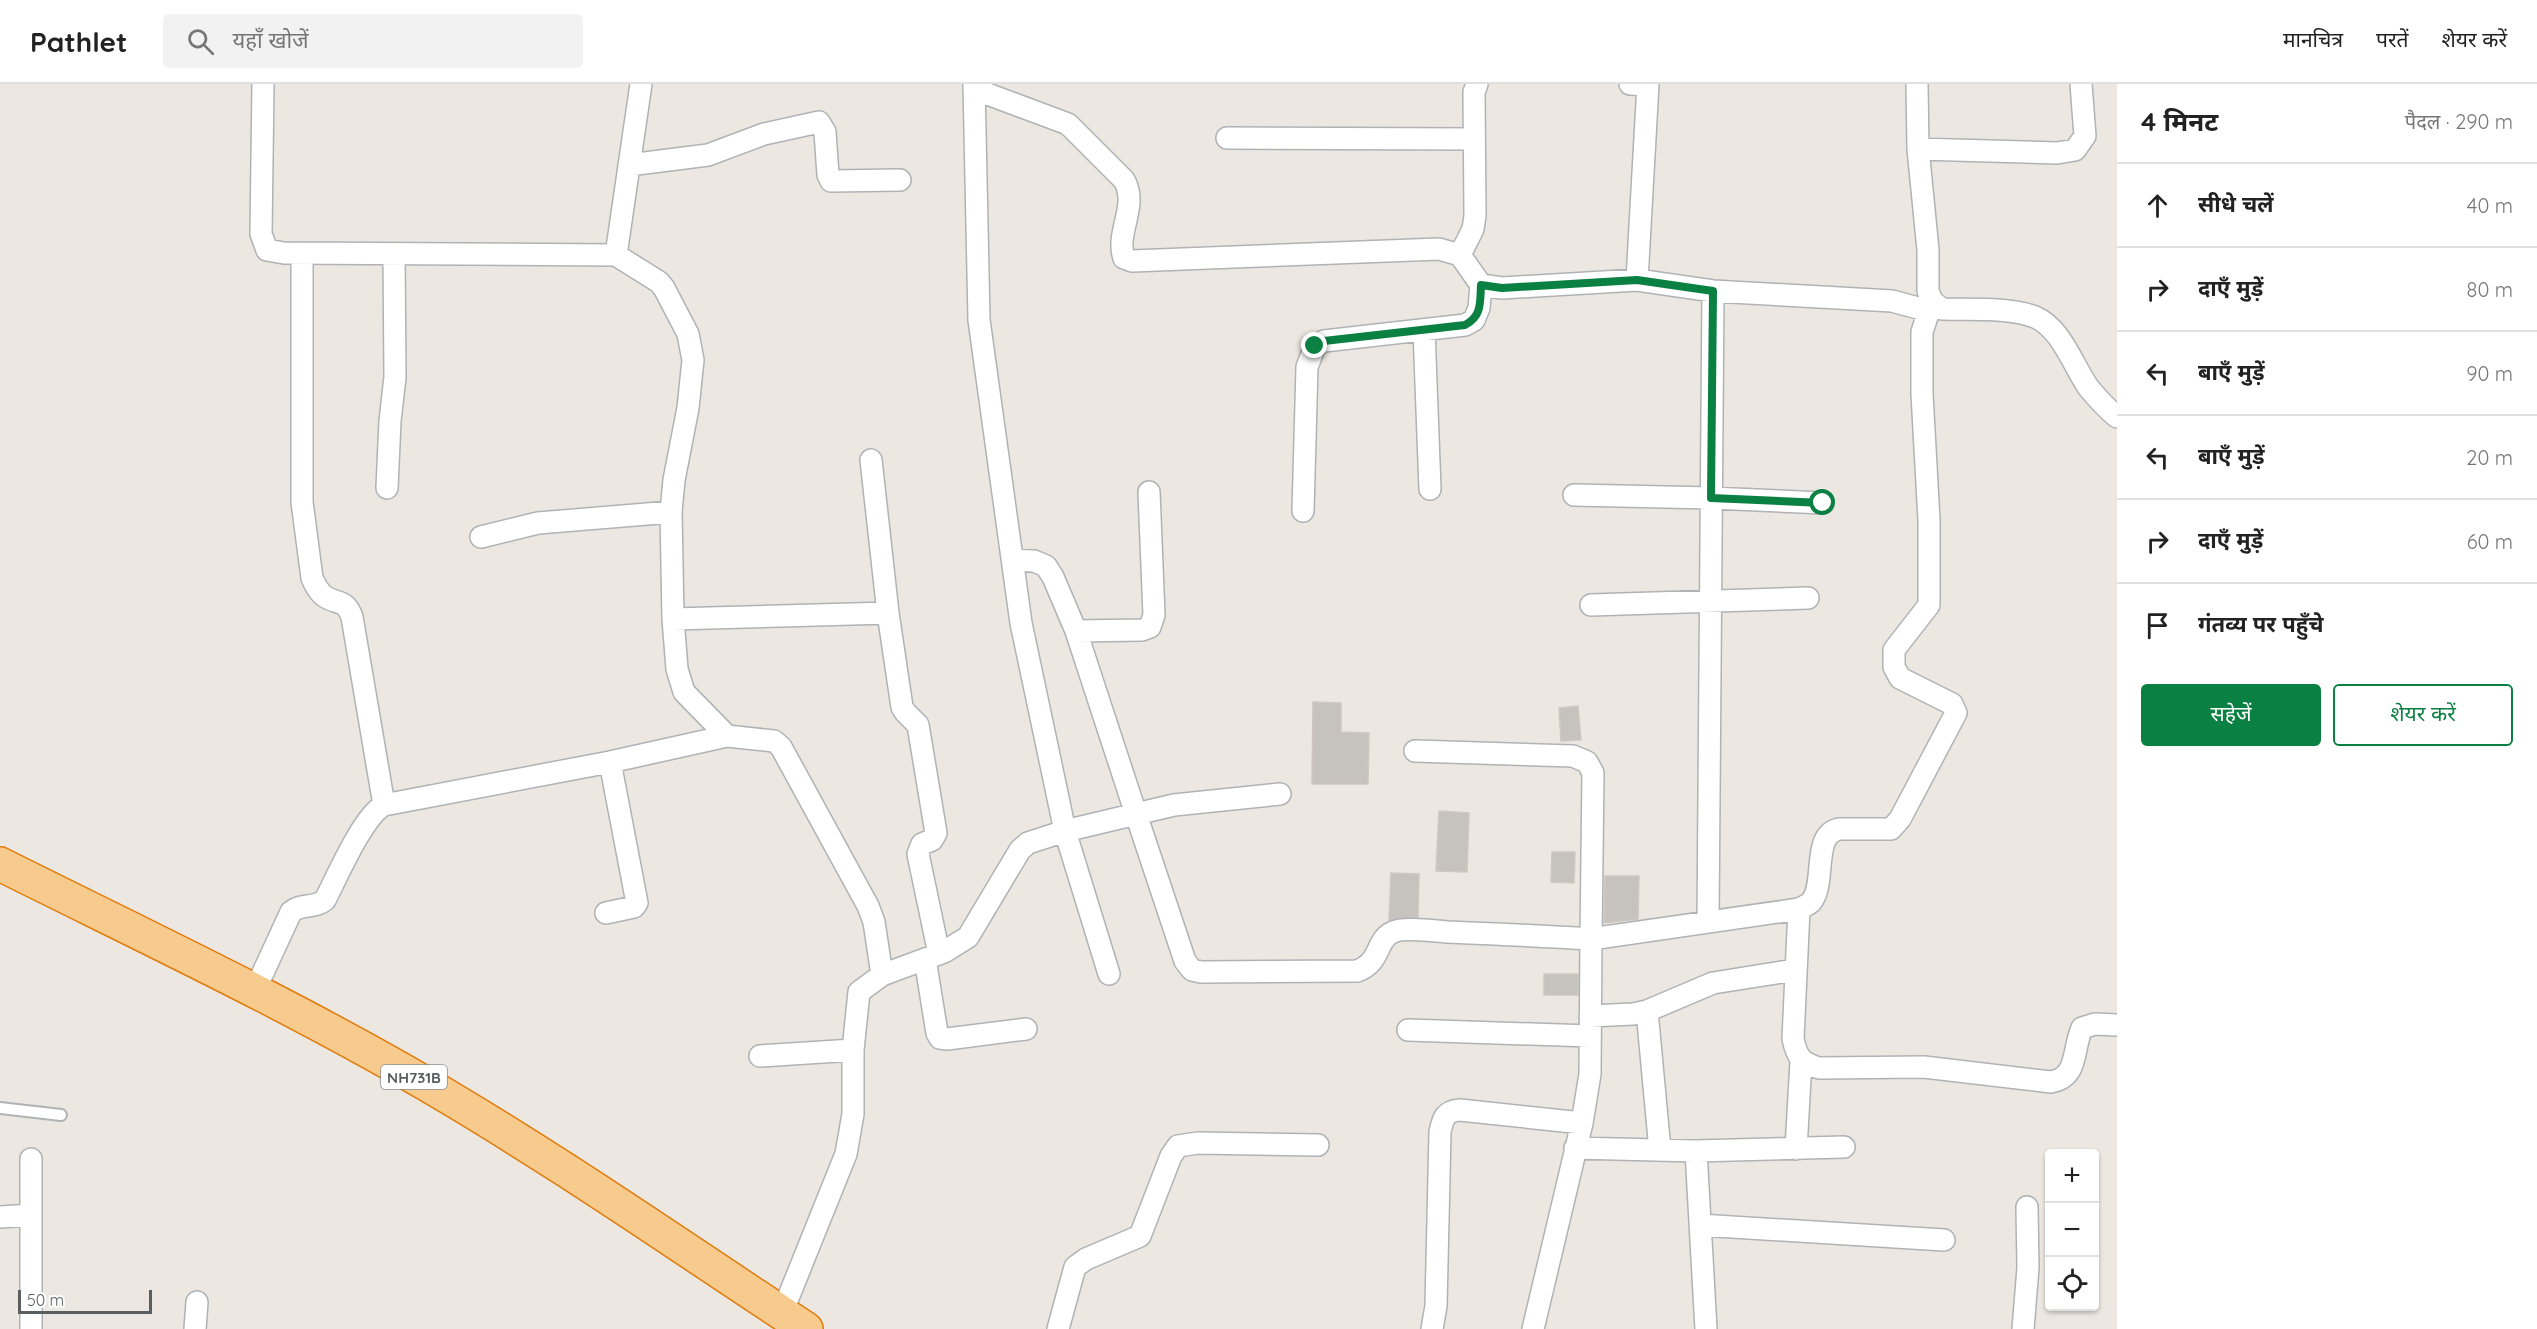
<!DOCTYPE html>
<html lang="hi">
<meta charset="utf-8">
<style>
:root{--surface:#fff;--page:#f2f2f2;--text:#222;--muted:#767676;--line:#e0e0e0;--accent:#0b8043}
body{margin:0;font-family:Quicksand,"Noto Sans Devanagari",sans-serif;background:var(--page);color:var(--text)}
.controls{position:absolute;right:18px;bottom:18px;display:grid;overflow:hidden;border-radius:6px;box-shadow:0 2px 4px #0004}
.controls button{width:54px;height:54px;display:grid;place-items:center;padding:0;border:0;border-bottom:2px solid var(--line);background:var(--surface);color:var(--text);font:30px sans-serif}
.scale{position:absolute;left:18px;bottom:15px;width:134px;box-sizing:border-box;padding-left:6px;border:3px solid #595e61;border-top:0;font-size:16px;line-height:21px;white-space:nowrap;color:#595e61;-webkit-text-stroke:4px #fff;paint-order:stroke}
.stop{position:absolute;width:18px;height:18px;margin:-14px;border:4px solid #0b8043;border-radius:50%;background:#fff}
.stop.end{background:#0b8043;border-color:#fff;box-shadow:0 2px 6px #0008}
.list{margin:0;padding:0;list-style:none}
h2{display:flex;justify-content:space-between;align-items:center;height:78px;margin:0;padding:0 24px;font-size:26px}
h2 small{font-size:20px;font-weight:400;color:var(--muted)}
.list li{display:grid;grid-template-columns:39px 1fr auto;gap:18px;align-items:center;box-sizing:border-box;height:84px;padding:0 24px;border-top:2px solid var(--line)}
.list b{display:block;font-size:22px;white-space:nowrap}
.list em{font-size:20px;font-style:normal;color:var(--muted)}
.actions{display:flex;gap:12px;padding:18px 24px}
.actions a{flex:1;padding:14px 0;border:2px solid var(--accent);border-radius:6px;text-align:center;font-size:21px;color:var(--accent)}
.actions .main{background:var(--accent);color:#fff}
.icon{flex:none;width:33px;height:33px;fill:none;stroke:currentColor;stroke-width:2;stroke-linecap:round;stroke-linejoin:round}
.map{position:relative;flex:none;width:2117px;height:1245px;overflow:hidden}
header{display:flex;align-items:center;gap:36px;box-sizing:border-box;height:84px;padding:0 30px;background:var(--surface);border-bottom:2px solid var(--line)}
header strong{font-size:28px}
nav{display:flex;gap:33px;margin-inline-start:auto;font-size:21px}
.search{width:420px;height:54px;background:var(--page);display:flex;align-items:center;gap:15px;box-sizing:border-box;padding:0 21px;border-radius:6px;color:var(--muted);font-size:22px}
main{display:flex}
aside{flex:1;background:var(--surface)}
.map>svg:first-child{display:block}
.building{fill:#c6c2bd;stroke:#d0c8c0;stroke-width:1.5}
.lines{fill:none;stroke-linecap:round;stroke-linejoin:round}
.lane-casing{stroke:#afb3b6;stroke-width:14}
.street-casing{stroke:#afb3b6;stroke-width:24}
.highway-casing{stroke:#e07b0c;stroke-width:36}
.lane{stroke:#fff;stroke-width:10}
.street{stroke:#fff;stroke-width:21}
.highway{stroke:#f7ca8d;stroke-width:33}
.route{stroke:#0b8043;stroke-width:8}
.labels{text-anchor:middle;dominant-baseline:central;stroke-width:4.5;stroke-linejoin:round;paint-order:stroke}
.shield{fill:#fff;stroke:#8b8e90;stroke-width:1.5}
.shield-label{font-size:15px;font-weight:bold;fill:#595e61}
</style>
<header>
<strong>Pathlet</strong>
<div class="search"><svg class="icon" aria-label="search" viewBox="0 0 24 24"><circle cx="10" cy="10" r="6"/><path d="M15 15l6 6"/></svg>यहाँ खोजें</div>
<nav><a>मानचित्र</a><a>परतें</a><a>शेयर करें</a></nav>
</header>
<main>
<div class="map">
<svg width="2117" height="1245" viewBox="0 0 2117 1245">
<rect width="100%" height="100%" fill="#ece7e1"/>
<path class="building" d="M 1313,618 L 1341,619 L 1341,648 L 1369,649 L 1368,700 L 1312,700 Z
M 1578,622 L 1581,656 L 1561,657 L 1559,624 Z
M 1439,727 L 1469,729 L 1467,788 L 1436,787 Z
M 1552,768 L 1575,768 L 1574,799 L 1551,798 Z
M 1391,789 L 1419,790 L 1418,833 L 1389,836 Z
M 1605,792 L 1639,792 L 1638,835 L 1604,839 Z
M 1544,890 L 1578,890 L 1578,911 L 1544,911 Z"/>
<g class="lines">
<g class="lane-casing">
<path id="lane" d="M 0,1024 L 61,1031"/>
</g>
<g class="street-casing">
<path id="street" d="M 263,0 L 261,150 L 267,166 L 284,169 L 616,171 L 659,198 L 664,204 L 688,250 L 693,276 L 688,324 L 674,396 L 671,428 L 673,535 L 677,585 L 684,608 L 727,652
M 1630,0 L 1648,1
M 1917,0 L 1918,65 L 1928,166 L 1928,207 L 1932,217 L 1942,225 C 1969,226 2010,223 2035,233 C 2061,244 2073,281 2088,303 C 2097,314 2106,324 2117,333
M 974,5 L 1068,40 L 1124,96 C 1139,122 1115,148 1124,174 L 1132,177 L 1439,165 L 1460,171 L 1481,201 L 1502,204 L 1637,196 L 1713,207 L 1892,217 L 1929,227
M 1227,54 L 1474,55
M 1918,65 L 2057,69 L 2075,66 L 2085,52 L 2081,0
M 629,81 L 708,71 L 764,50 L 819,38 L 825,48 L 828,91 L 831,97 L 900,96
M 302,169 L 302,418 L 312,494 C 315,501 318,507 324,512 C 337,521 345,514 352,533 L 384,721
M 616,171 L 641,0
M 1460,171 L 1473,145 L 1475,132 L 1474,8 L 1477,0
M 1637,196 L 1648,0
M 1424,246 L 1430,405
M 387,404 L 390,337 L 395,293 L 394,170
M 1574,411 L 1711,414 L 1823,419
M 1303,427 L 1307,283 L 1315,262 L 1324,257 L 1465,241 L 1474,236 L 1479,224 L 1481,201
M 481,453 L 538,439 L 671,428
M 1012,476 L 1034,477 L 1046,482 L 1053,493 L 1076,547 L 1136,730 L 1174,721 L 1280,710
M 1591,521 L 1808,514
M 888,529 L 902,623 L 905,628 L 918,641 L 936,749 L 932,756 L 922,760 L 918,770 L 939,870
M 673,535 L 888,529 L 871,376
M 1076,547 L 1142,546 L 1150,543 L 1154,531 L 1149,408
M 1799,825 L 1793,955 C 1797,973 1801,979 1819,984 L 1924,983 L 2051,998 C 2079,993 2072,966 2082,944 L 2095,940 L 2117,941
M 606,829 L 634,823 L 637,819 L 610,678
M 1708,838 L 1713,207
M 925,875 L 937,949 L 940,954 L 947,955 L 1026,945
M 1109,890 L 1065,747 L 1136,730 L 1185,877 L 1192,886 L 1201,888 L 1357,887 C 1382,878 1375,856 1393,848 C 1404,843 1434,847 1448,848 C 1496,850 1543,852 1591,855 L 1593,689 L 1587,678 L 1573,672 L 1415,667
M 255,906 L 291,828 C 301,819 314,825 325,816 C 337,793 363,732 384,721 L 610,678 L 727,652 L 774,657 L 781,663 L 868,822 L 874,838 L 882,891
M 1647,927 L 1660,1066
M 1590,932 L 1633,930 L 1647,927 L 1713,899 L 1795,886
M 1408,946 L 1590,952
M 760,972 L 853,966
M 1575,1064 L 1696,1067 L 1706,1245
M 1796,1065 L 1801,977
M 1696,1067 L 1844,1063
M 31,1075 L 31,1245
M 0,1133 L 30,1131
M 1700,1141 L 1944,1156
M 782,1229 L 846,1070 L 853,1030 L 853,966 L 859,908 L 882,891 L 944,868 L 968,853 L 1020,766 L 1028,759 L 1065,747 L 1021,539 L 979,236 L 974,0
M 195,1245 L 197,1218
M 1058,1245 L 1075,1183 L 1086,1175 L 1140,1152 L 1171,1072 L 1178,1062 L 1198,1059 L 1318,1061
M 1432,1245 L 1436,1222 L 1440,1048 C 1443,1034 1445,1027 1460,1026 L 1582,1039
M 1533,1245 L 1582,1039 L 1590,990 L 1591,855 L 1799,825 C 1803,823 1808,821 1811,818 C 1827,799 1811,751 1839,745 L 1891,745 L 1900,735 L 1956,629 L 1952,620 L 1900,594 L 1894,583 L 1894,566 L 1929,521 L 1929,436 L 1922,310 L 1922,248 L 1932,217
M 2023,1245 L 2028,1184 L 2027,1123"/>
</g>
<g class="highway-casing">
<path id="highway" d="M 0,780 C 144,852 289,920 428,1001 C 558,1077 681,1163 806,1245"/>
</g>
<use href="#lane" class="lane"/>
<use href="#street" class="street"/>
<use href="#highway" class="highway"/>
</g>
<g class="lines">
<path class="route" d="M 1315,262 L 1324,257 L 1465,241 C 1482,232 1480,219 1481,201 L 1502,204 L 1637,196 L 1713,207 L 1711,414 L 1823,419"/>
</g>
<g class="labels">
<rect class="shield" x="381" y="981" width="66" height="24" rx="4.5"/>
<g class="shield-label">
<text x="414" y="993">NH731B</text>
</g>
</g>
</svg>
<div class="controls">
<button>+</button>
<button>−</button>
<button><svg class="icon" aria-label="locate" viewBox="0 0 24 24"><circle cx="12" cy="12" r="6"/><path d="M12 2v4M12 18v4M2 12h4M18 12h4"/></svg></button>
</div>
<div class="scale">50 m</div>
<div class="stop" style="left:1823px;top:419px"></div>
<div class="stop end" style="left:1315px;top:262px"></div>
</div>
<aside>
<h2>4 मिनट<small>पैदल · 290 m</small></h2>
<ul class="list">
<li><svg class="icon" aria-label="ahead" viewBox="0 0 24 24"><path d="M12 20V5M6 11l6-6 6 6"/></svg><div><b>सीधे चलें</b></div><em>40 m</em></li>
<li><svg class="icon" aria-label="right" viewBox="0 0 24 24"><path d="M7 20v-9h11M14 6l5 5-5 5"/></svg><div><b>दाएँ मुड़ें</b></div><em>80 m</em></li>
<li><svg class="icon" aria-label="left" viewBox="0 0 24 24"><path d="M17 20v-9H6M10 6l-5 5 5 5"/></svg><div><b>बाएँ मुड़ें</b></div><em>90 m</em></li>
<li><svg class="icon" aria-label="left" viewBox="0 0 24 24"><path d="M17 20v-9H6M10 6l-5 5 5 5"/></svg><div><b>बाएँ मुड़ें</b></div><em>20 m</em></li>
<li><svg class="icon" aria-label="right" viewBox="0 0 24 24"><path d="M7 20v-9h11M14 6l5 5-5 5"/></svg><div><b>दाएँ मुड़ें</b></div><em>60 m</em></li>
<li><svg class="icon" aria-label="arrive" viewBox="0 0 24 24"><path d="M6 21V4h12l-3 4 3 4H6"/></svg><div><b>गंतव्य पर पहुँचे</b></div></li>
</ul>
<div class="actions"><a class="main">सहेजें</a><a>शेयर करें</a></div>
</aside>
</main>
